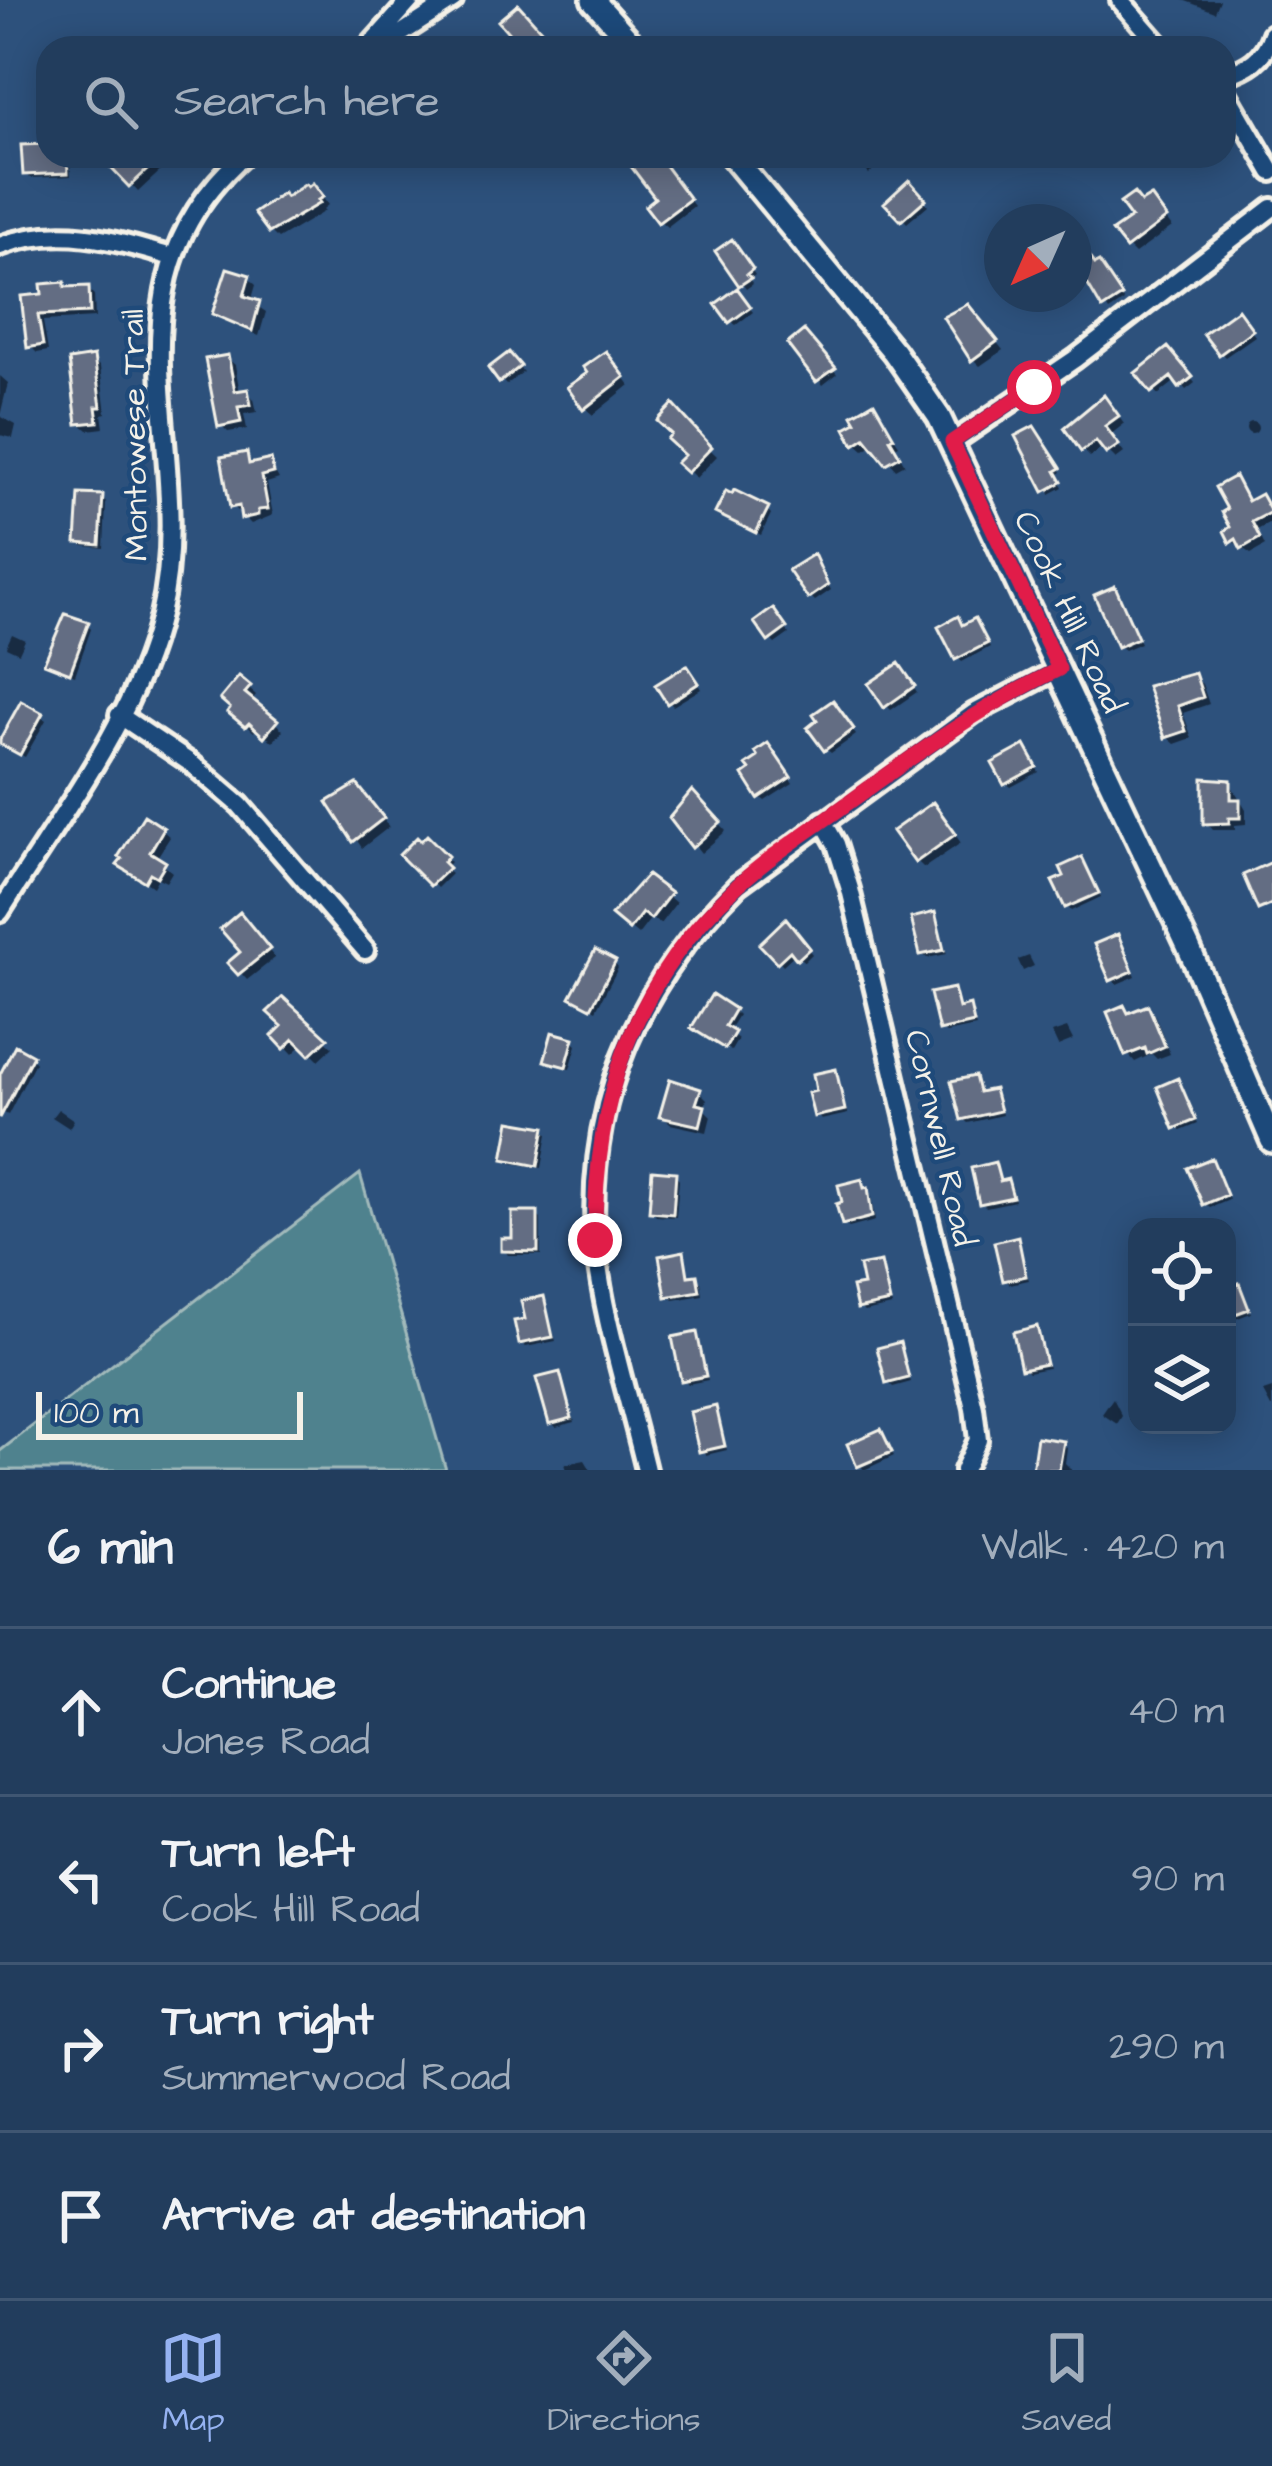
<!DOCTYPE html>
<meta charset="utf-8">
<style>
:root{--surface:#223d5d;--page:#2a4463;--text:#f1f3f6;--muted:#a2aebc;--line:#3f5672;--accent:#95b2f1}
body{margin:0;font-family:"Architects Daughter",sans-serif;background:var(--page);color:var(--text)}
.controls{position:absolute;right:36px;bottom:36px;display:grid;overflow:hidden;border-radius:24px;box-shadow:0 6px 30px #0003}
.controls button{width:108px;height:108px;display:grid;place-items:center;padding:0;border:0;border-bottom:3px solid var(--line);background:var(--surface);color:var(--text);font:60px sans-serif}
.compass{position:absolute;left:984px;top:204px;width:108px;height:108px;border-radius:50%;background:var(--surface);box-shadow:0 6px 30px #0003;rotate:225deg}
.scale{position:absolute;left:36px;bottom:30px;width:267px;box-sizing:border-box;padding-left:12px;border:6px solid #f4f1e8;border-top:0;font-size:33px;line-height:42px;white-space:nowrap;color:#f4f1e8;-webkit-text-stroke:9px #1f4a7a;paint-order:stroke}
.stop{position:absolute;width:36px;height:36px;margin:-27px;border:9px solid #e11d48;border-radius:50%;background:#fff}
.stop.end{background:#e11d48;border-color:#fff;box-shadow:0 3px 12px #0008}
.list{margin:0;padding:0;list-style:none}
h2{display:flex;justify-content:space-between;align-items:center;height:156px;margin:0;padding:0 48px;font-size:51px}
h2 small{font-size:39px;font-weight:400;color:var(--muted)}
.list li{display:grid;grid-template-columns:78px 1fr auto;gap:36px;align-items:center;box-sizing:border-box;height:168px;padding:0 48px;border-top:3px solid var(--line)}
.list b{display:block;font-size:45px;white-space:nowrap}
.list p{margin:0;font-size:39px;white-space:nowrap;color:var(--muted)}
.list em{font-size:39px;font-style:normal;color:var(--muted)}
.icon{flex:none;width:66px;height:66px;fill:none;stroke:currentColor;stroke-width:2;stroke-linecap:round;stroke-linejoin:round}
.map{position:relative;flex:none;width:1272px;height:1470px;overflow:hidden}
.search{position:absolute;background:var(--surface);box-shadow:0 6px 30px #0003;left:36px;right:36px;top:36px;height:132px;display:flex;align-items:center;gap:30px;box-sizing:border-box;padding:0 42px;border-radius:36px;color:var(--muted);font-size:45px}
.sheet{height:828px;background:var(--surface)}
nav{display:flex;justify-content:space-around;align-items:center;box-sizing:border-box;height:168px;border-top:3px solid var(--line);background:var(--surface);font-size:33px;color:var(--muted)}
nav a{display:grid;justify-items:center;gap:6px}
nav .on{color:var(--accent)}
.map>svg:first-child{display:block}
.green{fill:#4f828e;stroke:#a2babb;stroke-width:3}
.shadow{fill:#0007}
.building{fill:#636d83;stroke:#f4f1e8;stroke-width:3}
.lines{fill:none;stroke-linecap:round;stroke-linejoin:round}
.minor-casing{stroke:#f4f1e8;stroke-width:26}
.tertiary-casing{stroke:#f4f1e8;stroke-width:30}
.minor{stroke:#1f4a7a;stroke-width:16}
.tertiary{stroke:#1f4a7a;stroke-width:21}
.route{stroke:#e11d48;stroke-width:15}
.labels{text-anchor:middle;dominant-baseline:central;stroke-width:9;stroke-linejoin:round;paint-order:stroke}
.street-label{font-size:33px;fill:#f4f1e8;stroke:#1f4a7a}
</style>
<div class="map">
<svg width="1272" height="1470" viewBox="0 0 1272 1470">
<rect width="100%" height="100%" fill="#2d517c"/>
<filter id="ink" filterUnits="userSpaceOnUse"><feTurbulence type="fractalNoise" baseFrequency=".00833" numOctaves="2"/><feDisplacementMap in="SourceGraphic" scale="24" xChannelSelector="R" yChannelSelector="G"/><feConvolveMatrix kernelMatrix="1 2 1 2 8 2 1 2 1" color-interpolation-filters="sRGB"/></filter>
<g filter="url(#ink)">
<path class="green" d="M 360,1174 L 446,1470 L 0,1470 L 0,1451 Z"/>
<path class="shadow" d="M 1183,0 L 1220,0 L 1215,12 Z
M 48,147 L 48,156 L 70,156 L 71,176 L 30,178 L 26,174 Z
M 129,156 L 169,156 L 166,159 L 169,163 L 138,192 L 116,168 Z
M 624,156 L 641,156 L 669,173 L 694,206 L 667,227 L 660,221 L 659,199 Z
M 840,156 L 901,156 L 888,168 L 882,162 L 869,174 L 856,159 L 849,165 Z
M 909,184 L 928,205 L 907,223 L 888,203 Z
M 320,194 L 328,205 L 323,209 L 325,211 L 278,239 L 271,232 L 287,201 Z
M 1142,205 L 1157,207 L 1172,227 L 1135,254 L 1128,247 L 1135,218 Z
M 736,247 L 755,275 L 749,279 L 753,284 L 746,289 L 719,252 Z
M 1092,262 L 1103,270 L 1124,301 L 1109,311 L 1079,264 Z
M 248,278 L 256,285 L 251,302 L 266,312 L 259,336 L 223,320 L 215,313 Z
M 87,288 L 94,295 L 95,318 L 43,321 L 48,351 L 37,353 L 30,346 L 24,298 Z
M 736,292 L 753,312 L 736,325 L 731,321 Z
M 975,315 L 1003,350 L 980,366 L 973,359 Z
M 1241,317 L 1255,336 L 1225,357 L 1221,353 Z
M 804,334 L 837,374 L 823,385 L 791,344 Z
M 1172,355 L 1195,383 L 1186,390 L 1177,380 L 1158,395 L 1140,373 Z
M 509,356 L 523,372 L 506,385 L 492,369 Z
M 227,358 L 235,365 L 240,393 L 247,392 L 254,399 L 257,412 L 244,414 L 247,429 L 228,432 L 221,425 Z
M 93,360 L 100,367 L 106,413 L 102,414 L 104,428 L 88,430 L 80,423 Z
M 613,362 L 630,385 L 593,415 L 585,408 L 591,374 Z
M 0,376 L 8,383 L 0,416 L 16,425 L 13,438 L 0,435 Z
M 873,405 L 899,445 L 895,447 L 905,464 L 896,469 L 874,444 L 864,450 L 856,443 Z
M 1111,406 L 1124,424 L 1110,435 L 1124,453 L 1116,459 L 1104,447 L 1090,457 L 1083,450 Z
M1246 428a6 6 0 1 1 12 0a6 6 0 1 1-12 0Z
M 692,432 L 717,456 L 696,478 L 681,463 L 688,455 Z
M 1037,433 L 1062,472 L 1057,475 L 1063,487 L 1050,494 Z
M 246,456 L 254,467 L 270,463 L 279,479 L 267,483 L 273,515 L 251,524 L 233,506 Z
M 1234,480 L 1250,504 L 1261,498 L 1272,513 L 1272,522 L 1257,530 L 1265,546 L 1251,554 L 1232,541 Z
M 102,498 L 106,503 L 104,548 L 84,546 L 79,542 Z
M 767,510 L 771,514 L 761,535 L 723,516 Z
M 814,558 L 831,590 L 815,601 L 811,597 Z
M 1114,589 L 1140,643 L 1124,650 L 1119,646 Z
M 777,616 L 789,634 L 775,644 L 771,640 Z
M 87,625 L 91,629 L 75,675 L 52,667 L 47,663 Z
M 979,626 L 990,647 L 962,662 L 958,658 Z
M 12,634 L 25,640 L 19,653 L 6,647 Z
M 903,671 L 917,692 L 891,710 L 887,706 Z
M 691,673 L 701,689 L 673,706 L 669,702 Z
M 1194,677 L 1202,684 L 1209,704 L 1183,713 L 1192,738 L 1175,744 L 1167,737 L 1150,688 Z
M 240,681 L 256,695 L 251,701 L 283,730 L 273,742 L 257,728 L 254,732 L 231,711 Z
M 836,708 L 856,735 L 831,753 L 826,749 Z
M 41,716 L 46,720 L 25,757 L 6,747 Z
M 772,752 L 793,783 L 765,801 L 760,797 Z
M 1029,753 L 1039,772 L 1011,787 L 1006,783 Z
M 1230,783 L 1246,809 L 1246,824 L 1235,825 L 1235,830 L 1213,830 L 1206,822 Z
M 692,795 L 726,831 L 701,853 L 673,818 Z
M 371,802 L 389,827 L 362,848 L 332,803 Z
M 940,813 L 961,843 L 924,868 L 917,861 Z
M 162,830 L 170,837 L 156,859 L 172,872 L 166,882 L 158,878 L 153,887 L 121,865 Z
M 427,839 L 450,862 L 445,868 L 451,874 L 437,888 L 404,855 Z
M 1082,861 L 1101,897 L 1071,911 L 1067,906 L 1068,877 Z
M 648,879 L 676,903 L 660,924 L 651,918 L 638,935 L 622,922 Z
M 934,915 L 947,954 L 927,958 L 922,954 Z
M 786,922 L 812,954 L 804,962 L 796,953 L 783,965 L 763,944 Z
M 247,924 L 275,958 L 247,980 L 232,963 L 244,953 Z
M 1121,942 L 1136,976 L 1117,984 L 1112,979 Z
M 1029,956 L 1034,966 L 1023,971 L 1018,960 Z
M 614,963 L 618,968 L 596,1010 L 578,1000 Z
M 283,1001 L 333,1047 L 319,1060 L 303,1044 L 293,1054 L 276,1036 L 286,1026 Z
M 969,1008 L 976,1027 L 946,1033 L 941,1029 L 959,1023 Z
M 1148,1008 L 1155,1016 L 1170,1054 L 1157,1059 L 1152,1054 L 1135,1062 L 1128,1054 L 1130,1015 Z
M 734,1011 L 738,1015 L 728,1031 L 738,1039 L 731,1051 L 699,1031 Z
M 1067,1028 L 1073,1040 L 1058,1046 L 1052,1033 Z
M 572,1041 L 577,1045 L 570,1069 L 547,1060 Z
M 31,1057 L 35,1062 L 8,1115 L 0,1111 L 0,1080 Z
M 835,1073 L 848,1114 L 821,1120 L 817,1115 Z
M 974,1079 L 981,1095 L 993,1092 L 998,1097 L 1002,1115 L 968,1123 L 963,1119 Z
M 1177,1081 L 1198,1124 L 1181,1131 L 1177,1127 Z
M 699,1091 L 707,1099 L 704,1109 L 711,1116 L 707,1132 L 670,1124 L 663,1116 Z
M 58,1109 L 74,1120 L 69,1128 L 52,1117 Z
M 544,1130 L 548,1134 L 542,1168 L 511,1163 L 506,1158 Z
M 1211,1161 L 1229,1200 L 1210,1208 L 1206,1204 Z
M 994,1166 L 1002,1183 L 1012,1186 L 1015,1201 L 986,1207 L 982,1203 Z
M 675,1174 L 679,1179 L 676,1217 L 656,1216 L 652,1211 Z
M 861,1182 L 871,1195 L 875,1221 L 849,1228 L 844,1224 Z
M 537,1215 L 541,1219 L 541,1255 L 508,1255 L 504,1250 Z
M 1017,1240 L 1029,1280 L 1010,1284 L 1005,1280 Z
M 683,1255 L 691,1279 L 701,1282 L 703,1295 L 674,1300 L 669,1295 Z
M 880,1265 L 892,1306 L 864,1312 L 859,1307 L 866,1287 Z
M 1238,1286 L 1251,1313 L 1230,1321 L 1227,1291 Z
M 543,1299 L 556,1341 L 526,1347 L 521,1343 L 529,1321 Z
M 1036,1330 L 1048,1368 L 1028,1372 L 1024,1368 Z
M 1137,1331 L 1137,1359 L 1126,1336 Z
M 696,1336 L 700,1340 L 708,1380 L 688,1384 L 684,1379 Z
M 899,1345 L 911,1382 L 893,1387 L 889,1383 Z
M 559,1375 L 575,1422 L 556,1427 L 551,1422 Z
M 1272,1389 L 1272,1407 L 1271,1407 L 1263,1392 Z
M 1113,1398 L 1122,1416 L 1117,1424 L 1102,1414 Z
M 715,1409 L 727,1450 L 706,1455 L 702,1450 Z
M 881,1432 L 894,1456 L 864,1470 L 860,1465 Z
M 1062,1444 L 1067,1448 L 1065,1463 L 1072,1470 L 1035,1470 Z
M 585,1460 L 591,1470 L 567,1470 L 565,1464 Z"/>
<path class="building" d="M 518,4 L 550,40 L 541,48 L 522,48 L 498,21 Z
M 48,144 L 48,156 L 67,156 L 68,173 L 23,175 L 21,145 Z
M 124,156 L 162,156 L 129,187 L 111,168 Z
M 623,156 L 658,156 L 690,199 L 658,223 L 645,206 L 655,198 Z
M 909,180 L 926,199 L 901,221 L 884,203 Z
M 313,183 L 323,197 L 318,200 L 320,203 L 269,233 L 254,213 L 283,193 L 286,197 L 306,184 L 308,187 Z
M 1134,193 L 1141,202 L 1151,196 L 1167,218 L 1126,249 L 1112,231 L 1131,218 L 1120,203 Z
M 732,239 L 753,269 L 747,274 L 751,278 L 739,286 L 715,251 Z
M 1088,254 L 1095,264 L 1099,262 L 1122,296 L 1102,309 L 1075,263 Z
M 227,268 L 250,275 L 244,296 L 260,301 L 252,331 L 212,314 Z
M 65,282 L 65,287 L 89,286 L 90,313 L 38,315 L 43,345 L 27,348 L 21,296 L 42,294 L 41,284 Z
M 737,288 L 751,307 L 729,323 L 715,304 Z
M 968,304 L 998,341 L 971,361 L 943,317 Z
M 1238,309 L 1253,330 L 1219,355 L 1203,334 Z
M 804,330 L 836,368 L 816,382 L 787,344 Z
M 1168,347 L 1193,377 L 1179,388 L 1171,377 L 1151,393 L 1135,373 Z
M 606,351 L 625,377 L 583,410 L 567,387 L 587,373 L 583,367 Z
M 509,352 L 521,366 L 499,383 L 488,368 Z
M 228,355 L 235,391 L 248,389 L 251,405 L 238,407 L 241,422 L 218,427 L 205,359 Z
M 94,356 L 101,407 L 96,407 L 98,422 L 77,424 L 69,360 Z
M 1104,395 L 1119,416 L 1105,426 L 1119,445 L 1106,454 L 1096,441 L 1081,452 L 1064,428 Z
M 874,402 L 894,437 L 890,439 L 900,456 L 886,464 L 865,438 L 854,445 L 845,428 L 856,422 L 852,415 Z
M 673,404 L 712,447 L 687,473 L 676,463 L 684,455 L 667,439 L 671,434 L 657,421 Z
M 1034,426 L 1061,468 L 1056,471 L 1062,482 L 1044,492 L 1015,436 Z
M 247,452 L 249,464 L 271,459 L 274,473 L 262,476 L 268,509 L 258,510 L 258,515 L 241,519 L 239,506 L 230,508 L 221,457 Z
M 1235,476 L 1248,501 L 1261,494 L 1271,512 L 1252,522 L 1260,538 L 1241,549 L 1236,539 L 1230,543 L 1224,531 L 1230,527 L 1222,512 L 1227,509 L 1215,487 Z
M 734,490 L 769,507 L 756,533 L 715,513 L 726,491 L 732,494 Z
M 79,494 L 103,495 L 100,545 L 76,543 Z
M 814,554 L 828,585 L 808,599 L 788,570 Z
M 1115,586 L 1138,638 L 1117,647 L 1094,595 Z
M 773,608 L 787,628 L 768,642 L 754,622 Z
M 65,614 L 89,622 L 70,673 L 44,663 Z
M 958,616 L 962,625 L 975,618 L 988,643 L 955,660 L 938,627 Z
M 899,663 L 915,686 L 884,708 L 868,684 Z
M 687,665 L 699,683 L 667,704 L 655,685 Z
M 1195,673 L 1203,697 L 1178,706 L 1186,731 L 1165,738 L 1147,686 Z
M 239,676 L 251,686 L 245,693 L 278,720 L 264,737 L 249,723 L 245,727 L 227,712 L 230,708 L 220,699 Z
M 833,700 L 854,729 L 824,751 L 807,728 L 817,720 L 813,714 Z
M 21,701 L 43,713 L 20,755 L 0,744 L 0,739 Z
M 768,743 L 791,777 L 758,799 L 743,775 L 750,770 L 746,765 L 758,757 L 755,752 Z
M 1025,745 L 1037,767 L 1004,785 L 992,763 Z
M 1203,778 L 1231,780 L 1231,799 L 1240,799 L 1240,818 L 1229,818 L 1229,823 L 1203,824 Z
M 357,784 L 384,818 L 353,842 L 327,802 Z
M 692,790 L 721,822 L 692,848 L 669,818 Z
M 933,802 L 956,834 L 915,863 L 892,831 Z
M 144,815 L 164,828 L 150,852 L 166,862 L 157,877 L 150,873 L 145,882 L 117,865 L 122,859 L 118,857 Z
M 427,835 L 448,856 L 443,862 L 449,868 L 430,886 L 399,855 L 417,837 L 421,841 Z
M 1082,857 L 1099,893 L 1065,908 L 1052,881 L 1064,876 L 1060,867 Z
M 1272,862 L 1272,904 L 1258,910 L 1243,875 Z
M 647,875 L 671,893 L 651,919 L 642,913 L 629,930 L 611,915 Z
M 240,912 L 270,949 L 238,975 L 227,963 L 240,952 L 220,929 Z
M 935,912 L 944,950 L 920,955 L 911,918 Z
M 786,918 L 810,948 L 797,960 L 790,951 L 777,963 L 759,944 Z
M 1118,934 L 1133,971 L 1110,981 L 1094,944 Z
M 595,950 L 616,961 L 591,1008 L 570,997 Z
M 954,988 L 959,1008 L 970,1005 L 974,1023 L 939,1031 L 930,993 Z
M 712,994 L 735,1009 L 725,1026 L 735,1032 L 725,1049 L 691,1028 Z
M 283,997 L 328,1038 L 310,1055 L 294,1039 L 284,1049 L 272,1036 L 282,1026 L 267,1012 Z
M 1124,1005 L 1128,1013 L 1148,1005 L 1165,1046 L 1147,1054 L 1145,1048 L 1125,1056 L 1107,1012 Z
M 552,1032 L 574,1038 L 566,1067 L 544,1061 Z
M 15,1045 L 33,1055 L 0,1118 L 0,1074 Z
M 836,1069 L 845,1110 L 814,1117 L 808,1093 L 816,1091 L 813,1074 Z
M 975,1076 L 979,1092 L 994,1089 L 1000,1111 L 961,1120 L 951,1081 Z
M 1178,1078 L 1196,1120 L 1174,1129 L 1157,1087 Z
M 670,1079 L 701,1089 L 696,1104 L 705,1106 L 700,1126 L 659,1117 Z
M 510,1121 L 545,1127 L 538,1166 L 503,1159 Z
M 1212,1158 L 1227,1195 L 1203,1205 L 1187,1168 Z
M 995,1162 L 1000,1181 L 1008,1179 L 1013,1197 L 979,1204 L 971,1168 Z
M 652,1170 L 676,1172 L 673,1214 L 649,1212 Z
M 862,1179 L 864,1188 L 868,1187 L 872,1217 L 842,1225 L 836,1204 L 842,1202 L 838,1185 Z
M 512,1212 L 538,1212 L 538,1252 L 501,1251 L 501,1238 L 512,1238 Z
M 1018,1236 L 1026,1276 L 1003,1281 L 994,1242 Z
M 684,1251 L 688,1276 L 697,1275 L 700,1291 L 666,1297 L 659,1256 Z
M 881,1262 L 890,1302 L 857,1309 L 852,1287 L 863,1285 L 859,1266 Z
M 1239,1283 L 1249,1309 L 1227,1317 L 1227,1288 Z
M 544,1296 L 553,1337 L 519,1344 L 514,1321 L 525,1319 L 521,1301 Z
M 1037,1326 L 1046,1364 L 1021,1369 L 1013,1332 Z
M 697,1332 L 706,1376 L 681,1381 L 672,1337 Z
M 900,1342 L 909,1378 L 886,1384 L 877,1348 Z
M 560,1372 L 572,1418 L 549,1424 L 536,1378 Z
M 716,1406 L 725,1446 L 699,1452 L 690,1412 Z
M 881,1429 L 892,1452 L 857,1467 L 847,1444 Z
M 1037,1437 L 1064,1441 L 1059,1470 L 1032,1470 Z"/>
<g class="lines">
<g class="minor-casing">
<path id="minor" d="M 1120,0 L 1162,48
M 368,48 L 411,0
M 379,48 L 453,0
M 1224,76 C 1248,68 1264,59 1272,34
M 1224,89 L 1272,172
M 0,246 C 60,224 113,240 172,257
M 953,442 L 1075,359 L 1272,208
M 119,715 L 192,764 L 240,805 L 365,950
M 823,821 L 836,844 L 850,889 L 974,1408 L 978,1440 L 964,1470
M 0,912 C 56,822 136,719 160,615 C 200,451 93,290 243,156
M 646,1470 C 629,1398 600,1310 595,1238 C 587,1097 640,982 738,885 L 974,713 L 1059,669"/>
</g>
<g class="tertiary-casing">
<path id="tertiary" d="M 593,0 L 636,48
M 732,156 L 894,352 L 939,417 L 1188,946 L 1272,1141"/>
</g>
<use href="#minor" class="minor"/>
<use href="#tertiary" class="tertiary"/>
</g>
</g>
<g class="lines" filter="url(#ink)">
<path class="route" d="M 595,1240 C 594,1101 631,984 735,888 C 768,857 808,832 844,806 C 914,755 981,707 1059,669 L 952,442 L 1034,387"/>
</g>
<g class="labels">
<g class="street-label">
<text transform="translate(135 435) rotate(-91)">Montowese Trail</text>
<text transform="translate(1069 612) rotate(65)">Cook Hill Road</text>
<text transform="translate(940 1138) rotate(77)">Cornwell Road</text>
</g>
</g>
</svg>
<div class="controls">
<button><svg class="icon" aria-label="locate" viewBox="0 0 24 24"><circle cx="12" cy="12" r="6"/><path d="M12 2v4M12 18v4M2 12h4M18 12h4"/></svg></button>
<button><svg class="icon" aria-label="layers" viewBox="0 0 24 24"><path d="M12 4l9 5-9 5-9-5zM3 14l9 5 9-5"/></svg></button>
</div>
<svg class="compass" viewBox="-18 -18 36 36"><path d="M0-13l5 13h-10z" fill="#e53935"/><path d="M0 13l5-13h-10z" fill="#a2aebc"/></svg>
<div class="scale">100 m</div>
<div class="stop" style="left:1034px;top:387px"></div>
<div class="stop end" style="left:595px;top:1240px"></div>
<div class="search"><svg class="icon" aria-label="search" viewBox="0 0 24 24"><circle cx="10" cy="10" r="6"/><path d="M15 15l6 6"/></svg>Search here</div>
</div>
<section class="sheet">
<h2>6 min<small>Walk · 420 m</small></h2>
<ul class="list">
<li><svg class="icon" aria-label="ahead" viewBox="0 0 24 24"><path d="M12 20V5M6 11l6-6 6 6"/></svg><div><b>Continue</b><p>Jones Road</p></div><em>40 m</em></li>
<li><svg class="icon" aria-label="left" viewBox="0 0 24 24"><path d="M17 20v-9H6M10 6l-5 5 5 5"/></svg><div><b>Turn left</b><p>Cook Hill Road</p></div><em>90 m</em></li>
<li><svg class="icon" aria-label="right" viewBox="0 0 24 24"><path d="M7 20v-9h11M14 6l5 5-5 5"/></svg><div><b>Turn right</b><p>Summerwood Road</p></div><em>290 m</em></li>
<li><svg class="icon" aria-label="arrive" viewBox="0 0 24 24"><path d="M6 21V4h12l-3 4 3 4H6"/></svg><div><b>Arrive at destination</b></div></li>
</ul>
</section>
<nav>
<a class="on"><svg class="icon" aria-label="map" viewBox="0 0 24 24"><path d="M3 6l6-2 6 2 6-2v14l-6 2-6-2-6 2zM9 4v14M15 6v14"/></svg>Map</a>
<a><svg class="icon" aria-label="directions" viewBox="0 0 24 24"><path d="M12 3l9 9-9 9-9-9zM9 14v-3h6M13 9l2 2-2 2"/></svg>Directions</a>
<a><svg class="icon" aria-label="saved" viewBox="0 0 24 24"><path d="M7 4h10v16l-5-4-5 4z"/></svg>Saved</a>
</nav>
